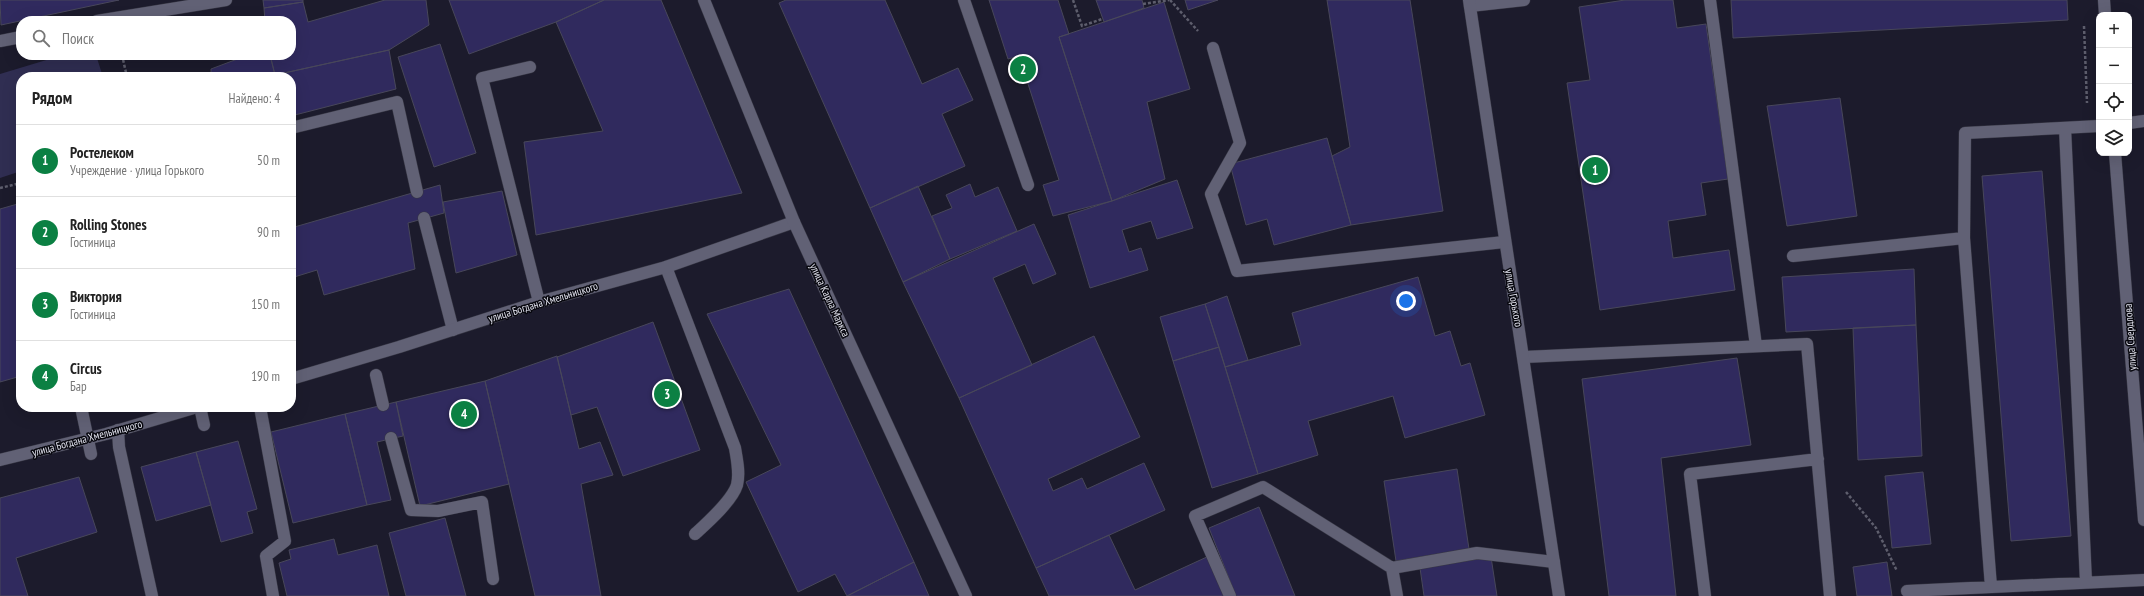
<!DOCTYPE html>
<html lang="ru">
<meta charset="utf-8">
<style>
:root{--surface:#fff;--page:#f6f6f6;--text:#222;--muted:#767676;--line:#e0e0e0;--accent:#0b8043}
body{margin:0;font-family:"PT Sans Narrow",sans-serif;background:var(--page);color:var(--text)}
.controls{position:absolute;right:12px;top:12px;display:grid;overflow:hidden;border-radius:8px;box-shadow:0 4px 16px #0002}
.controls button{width:36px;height:36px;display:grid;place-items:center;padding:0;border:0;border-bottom:1px solid var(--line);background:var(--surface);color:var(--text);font:20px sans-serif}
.you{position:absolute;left:1406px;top:301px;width:14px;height:14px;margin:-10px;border:3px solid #fff;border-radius:50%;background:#1a73e8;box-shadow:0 0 0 6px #1a73e833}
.badge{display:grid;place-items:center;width:26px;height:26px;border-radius:50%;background:var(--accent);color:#fff;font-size:13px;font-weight:700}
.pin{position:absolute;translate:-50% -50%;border:2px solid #fff;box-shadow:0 1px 4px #0006}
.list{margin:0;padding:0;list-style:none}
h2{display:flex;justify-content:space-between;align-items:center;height:52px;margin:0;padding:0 16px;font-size:17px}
h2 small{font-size:13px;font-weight:400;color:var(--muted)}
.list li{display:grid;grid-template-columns:26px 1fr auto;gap:12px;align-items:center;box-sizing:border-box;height:72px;padding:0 16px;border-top:1px solid var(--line)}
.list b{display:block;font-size:15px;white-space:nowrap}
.list p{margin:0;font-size:13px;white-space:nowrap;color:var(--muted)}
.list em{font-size:13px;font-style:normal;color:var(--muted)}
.icon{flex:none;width:22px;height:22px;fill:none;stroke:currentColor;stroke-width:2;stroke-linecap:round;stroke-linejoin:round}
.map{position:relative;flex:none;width:2144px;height:596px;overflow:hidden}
.search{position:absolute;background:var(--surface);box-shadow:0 4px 16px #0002;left:16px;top:16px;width:280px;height:44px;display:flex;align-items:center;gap:10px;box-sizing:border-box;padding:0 14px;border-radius:16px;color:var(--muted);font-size:15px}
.panel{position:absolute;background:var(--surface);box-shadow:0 4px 16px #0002;left:16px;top:72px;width:280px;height:340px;border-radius:16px}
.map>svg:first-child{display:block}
.green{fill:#302e52}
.building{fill:#302a5e;stroke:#48475a}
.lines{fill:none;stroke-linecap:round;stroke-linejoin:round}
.service-casing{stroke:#373744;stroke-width:13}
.minor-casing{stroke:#373744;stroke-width:13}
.secondary-casing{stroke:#373744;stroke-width:13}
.path{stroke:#5e5e6d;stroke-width:2.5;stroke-dasharray:3 2;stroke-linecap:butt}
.service{stroke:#616175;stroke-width:12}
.minor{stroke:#616175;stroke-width:12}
.secondary{stroke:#616175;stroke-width:12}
.labels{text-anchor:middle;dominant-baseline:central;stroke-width:3;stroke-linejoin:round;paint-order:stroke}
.street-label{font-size:11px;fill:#e3e4ef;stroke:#07070e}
</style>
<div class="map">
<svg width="2144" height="596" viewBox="0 0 2144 596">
<rect width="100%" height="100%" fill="#1c1b2c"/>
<path class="green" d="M 63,55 L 96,55 L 103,77 L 21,77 L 21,171 L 0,178 L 0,74 Z"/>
<path class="building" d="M 0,0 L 119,0 L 1,25 Z
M 263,0 L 303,0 L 303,2 L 264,8 Z
M 385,0 L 426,0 L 429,25 L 389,50 L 275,75 L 270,55 L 291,55 L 291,21 L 265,21 L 264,8 L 303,2 L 308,22 Z
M 449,0 L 604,0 L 556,22 L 469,54 Z
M 604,0 L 661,0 L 742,193 L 536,235 L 524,142 L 603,131 L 556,22 Z
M 786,0 L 885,0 L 922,84 L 958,68 L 973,100 L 942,114 L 965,166 L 870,208 L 779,3 Z
M 989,0 L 1058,0 L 1069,34 L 1059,37 L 1112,201 L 1053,216 L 1043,185 L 1059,180 L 1019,56 L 1008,59 Z
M 1096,0 L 1142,0 L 1144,8 L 1104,22 Z
M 1185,0 L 1218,0 L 1188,10 Z
M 1327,0 L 1410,0 L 1443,211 L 1351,225 L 1332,156 L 1350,147 Z
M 1625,0 L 1673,0 L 1677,28 L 1706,24 L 1728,179 L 1701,183 L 1706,215 L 1668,221 L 1673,258 L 1729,250 L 1735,290 L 1600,310 L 1567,83 L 1590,80 L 1579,7 Z
M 1731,0 L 2067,0 L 2068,20 L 1733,38 Z
M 1164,2 L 1190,89 L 1147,102 L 1165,179 L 1112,201 L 1059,37 Z
M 440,44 L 476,153 L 434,167 L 398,57 Z
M 389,50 L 396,89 L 291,116 L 291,77 L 211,77 L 211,69 L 248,55 L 270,55 L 275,75 Z
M 1840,98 L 1857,216 L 1787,226 L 1767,106 Z
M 1327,138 L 1351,225 L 1274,245 L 1267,219 L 1246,225 L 1230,164 Z
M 2042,171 L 2071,536 L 2011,541 L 1982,176 Z
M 1177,180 L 1193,228 L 1157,239 L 1151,221 L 1122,230 L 1129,252 L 1141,248 L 1148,270 L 1090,288 L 1068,215 Z
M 970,184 L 975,197 L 998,187 L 1017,231 L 950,259 L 932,216 L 952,208 L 946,195 Z
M 440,185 L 444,213 L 408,223 L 415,269 L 324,295 L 317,270 L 291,278 L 291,228 Z
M 918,186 L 950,259 L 903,282 L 870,208 Z
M 502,191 L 517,255 L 456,273 L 443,202 Z
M 21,203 L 21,376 L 0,382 L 0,209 Z
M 1034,224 L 1056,274 L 1033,284 L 1025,264 L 993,278 L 1032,365 L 959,398 L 903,282 Z
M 1914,269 L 1916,325 L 1786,332 L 1782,277 Z
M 1418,277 L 1435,336 L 1450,331 L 1461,366 L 1470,363 L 1485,415 L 1405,438 L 1393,396 L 1308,421 L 1318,455 L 1258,474 L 1225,367 L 1301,345 L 1292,313 Z
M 789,289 L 914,562 L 847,596 L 835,574 L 798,592 L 746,482 L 781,465 L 707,314 Z
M 1227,296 L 1248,360 L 1225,367 L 1205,304 Z
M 1205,304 L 1219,347 L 1173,361 L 1160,317 Z
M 653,322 L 700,450 L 623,476 L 597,407 L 571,415 L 557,357 Z
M 1916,325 L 1922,456 L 1858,460 L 1853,328 Z
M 1094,336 L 1140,437 L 1048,479 L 1053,491 L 1082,478 L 1087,489 L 1144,463 L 1165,510 L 1036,568 L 959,398 Z
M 1219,347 L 1258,474 L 1212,488 L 1173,361 Z
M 557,356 L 579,449 L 600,442 L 613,475 L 581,484 L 601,596 L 535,596 L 485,381 Z
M 1737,358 L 1751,445 L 1661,458 L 1676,596 L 1609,596 L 1582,379 Z
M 485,381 L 509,484 L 420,506 L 396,402 Z
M 396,402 L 403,436 L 377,442 L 391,500 L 367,505 L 345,414 Z
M 345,414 L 367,505 L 293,523 L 271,432 Z
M 238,441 L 257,509 L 247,512 L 253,533 L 221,542 L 196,452 Z
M 196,452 L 211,505 L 156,521 L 141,467 Z
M 1457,469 L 1469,549 L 1396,561 L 1384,481 Z
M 1923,472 L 1931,544 L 1892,548 L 1885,476 Z
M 79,477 L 97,532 L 16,558 L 28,596 L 0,596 L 0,498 Z
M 1259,507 L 1295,596 L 1236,596 L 1209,528 Z
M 445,518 L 466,596 L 406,596 L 389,533 Z
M 1109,535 L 1135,590 L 1209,556 L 1227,596 L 1049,596 L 1036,568 Z
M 334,539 L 338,555 L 377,545 L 389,596 L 287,596 L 279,563 L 291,559 L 289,550 Z
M 1491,557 L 1497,596 L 1424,596 L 1420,568 Z
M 914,562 L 929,596 L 847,596 Z
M 1887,562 L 1892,596 L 1857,596 L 1853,567 Z"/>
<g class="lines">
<g class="service-casing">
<path id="service" d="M 964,0 L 1028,185
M 1710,0 L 1756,346
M 1470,6 L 1524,0
M 97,21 L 226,0
M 0,41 L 21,37
M 1213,48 L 1240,143 L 1211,194 L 1237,271 L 1504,242
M 530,67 L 482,78 L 539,302
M 2129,123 L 2144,121
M 291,128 L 397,102 L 417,192
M 2065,128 L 2086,582
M 424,218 L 453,330
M 1793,256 L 1964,238
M 666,267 L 735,448 C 737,460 740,473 737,485 C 732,501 707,523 695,534
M 1524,357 L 1807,344 L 1830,596
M 376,375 L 383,405
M 81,407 L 91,454
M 200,407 L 204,425
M 260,407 L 285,541 L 266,556 L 273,596
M 118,430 L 119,447 L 152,596
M 391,438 L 411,510 L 438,511 L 482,502 L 493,579
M 1392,568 L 1397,596
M 1991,587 L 1964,238 L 1965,133 L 2099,126
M 1907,591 L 2144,580
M 1230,596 L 1195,516 L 1263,487 L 1392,568 L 1477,553 L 1554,562
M 1705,596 L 1690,474 L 1818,459"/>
</g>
<g class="minor-casing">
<path id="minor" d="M 1469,0 C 1498,199 1530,397 1559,596
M 2104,0 L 2105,15
M 2115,153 L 2144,520
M 291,379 L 399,347 L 539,302 L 666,267 L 794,222
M 0,460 L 106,434 L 197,407"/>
</g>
<g class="secondary-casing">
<path id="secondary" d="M 704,0 L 794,222 L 966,596"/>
</g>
<path class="path" d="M 1073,0 L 1082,26 L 1102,19
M 1170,0 L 1198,31
M 1143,4 L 1169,0
M 2084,26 L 2087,103
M 122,55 L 127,77
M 0,188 L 21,183
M 1846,492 L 1876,528 L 1897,571"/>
<use href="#service" class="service"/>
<use href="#minor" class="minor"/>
<use href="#secondary" class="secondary"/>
</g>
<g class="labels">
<g class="street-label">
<text transform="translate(1514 298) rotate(80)">улица Горького</text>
<text transform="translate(830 300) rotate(65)">улица Карла Маркса</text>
<text transform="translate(543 302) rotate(-17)">улица Богдана Хмельницкого</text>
<text transform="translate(2130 337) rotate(-94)">улица Свердлова</text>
<text transform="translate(87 438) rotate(-15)">улица Богдана Хмельницкого</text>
</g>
</g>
</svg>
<div class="controls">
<button>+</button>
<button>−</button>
<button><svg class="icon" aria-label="locate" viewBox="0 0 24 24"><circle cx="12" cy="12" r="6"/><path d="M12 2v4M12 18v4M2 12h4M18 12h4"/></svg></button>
<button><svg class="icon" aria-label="layers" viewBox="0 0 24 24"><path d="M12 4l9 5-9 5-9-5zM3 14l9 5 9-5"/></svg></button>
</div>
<div class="you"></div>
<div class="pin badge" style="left:1595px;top:170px">1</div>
<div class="pin badge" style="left:1023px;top:69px">2</div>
<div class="pin badge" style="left:667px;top:394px">3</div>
<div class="pin badge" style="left:464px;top:414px">4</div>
<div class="search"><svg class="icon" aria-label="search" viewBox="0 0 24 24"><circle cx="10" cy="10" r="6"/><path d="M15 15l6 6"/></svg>Поиск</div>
<section class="panel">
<h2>Рядом<small>Найдено: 4</small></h2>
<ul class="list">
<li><span class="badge">1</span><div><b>Ростелеком</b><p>Учреждение · улица Горького</p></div><em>50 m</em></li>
<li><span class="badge">2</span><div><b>Rolling Stones</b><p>Гостиница</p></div><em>90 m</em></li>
<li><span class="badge">3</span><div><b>Виктория</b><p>Гостиница</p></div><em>150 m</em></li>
<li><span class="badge">4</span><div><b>Circus</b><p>Бар</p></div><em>190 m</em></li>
</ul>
</section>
</div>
